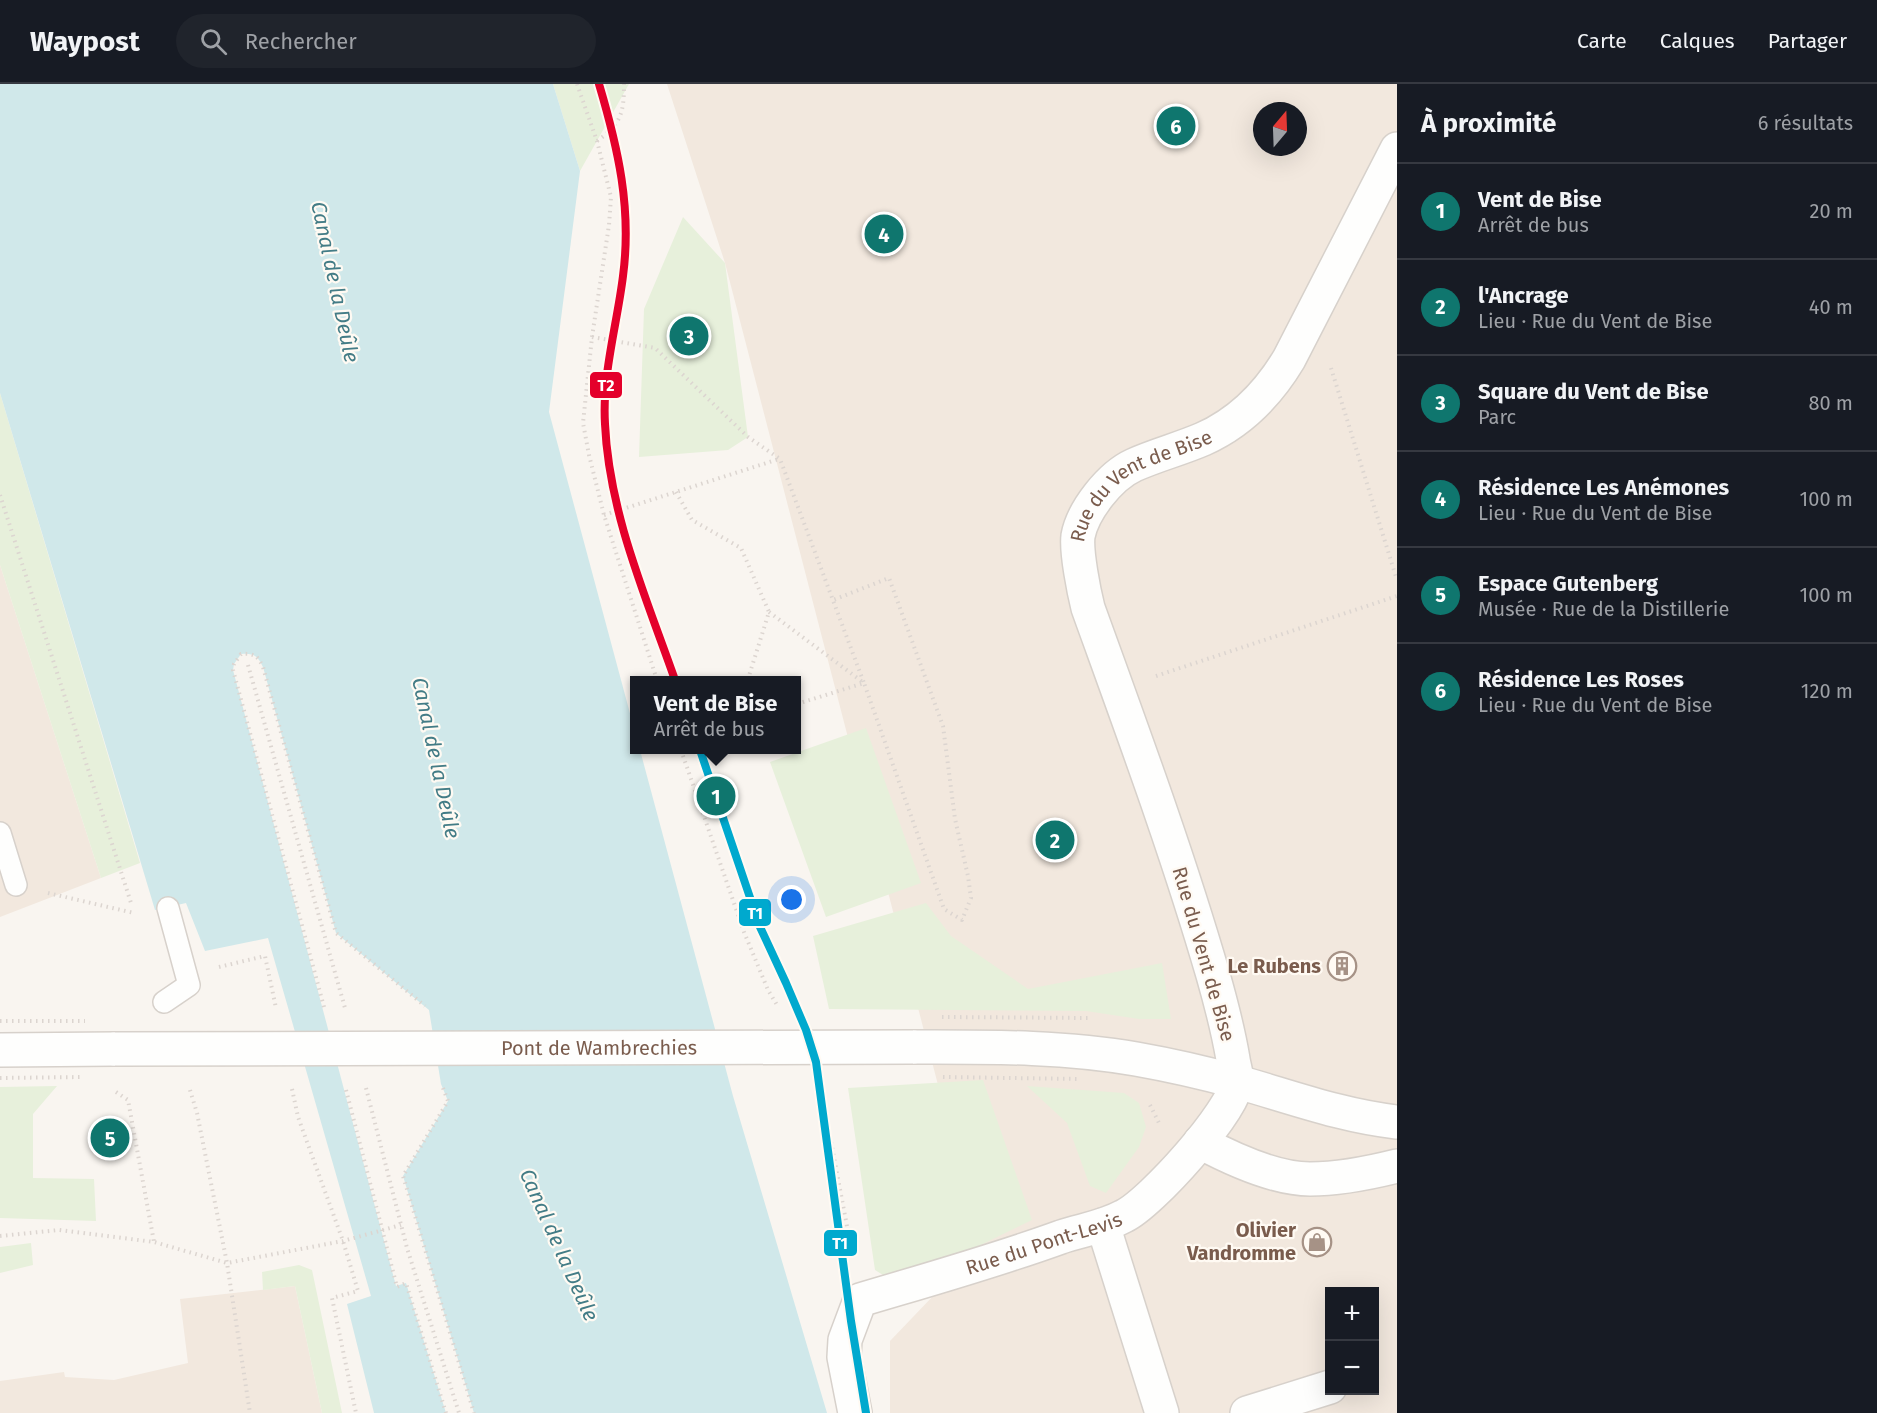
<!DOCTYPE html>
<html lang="fr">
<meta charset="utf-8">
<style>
:root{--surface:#171b24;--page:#20242c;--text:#f1f3f6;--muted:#9ea1a6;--line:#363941;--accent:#0f766e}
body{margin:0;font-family:"Fira Sans",sans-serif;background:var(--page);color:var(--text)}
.controls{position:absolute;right:18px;bottom:18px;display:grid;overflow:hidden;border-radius:0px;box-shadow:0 6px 24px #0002}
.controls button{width:54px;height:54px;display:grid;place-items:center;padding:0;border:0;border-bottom:2px solid var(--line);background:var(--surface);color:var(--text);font:30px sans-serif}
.compass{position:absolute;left:1253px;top:18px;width:54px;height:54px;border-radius:50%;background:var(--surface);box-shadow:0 6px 24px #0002;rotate:19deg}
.you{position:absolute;left:792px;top:816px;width:21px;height:21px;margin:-15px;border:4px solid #fff;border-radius:50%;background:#1a73e8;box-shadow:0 0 0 9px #1a73e833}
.badge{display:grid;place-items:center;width:39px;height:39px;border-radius:50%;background:var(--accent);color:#fff;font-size:20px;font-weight:700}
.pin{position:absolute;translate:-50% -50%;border:3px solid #fff;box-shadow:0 2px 6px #0006}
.popup{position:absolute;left:630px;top:592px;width:171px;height:78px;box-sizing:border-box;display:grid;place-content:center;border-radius:0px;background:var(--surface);filter:drop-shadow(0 2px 4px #0005);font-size:20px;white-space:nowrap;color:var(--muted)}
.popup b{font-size:22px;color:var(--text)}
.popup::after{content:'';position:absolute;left:50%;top:100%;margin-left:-12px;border:12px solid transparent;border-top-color:var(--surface)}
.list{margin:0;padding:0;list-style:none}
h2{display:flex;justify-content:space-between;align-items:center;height:78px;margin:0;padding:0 24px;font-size:26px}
h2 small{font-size:20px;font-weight:400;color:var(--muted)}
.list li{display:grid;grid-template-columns:39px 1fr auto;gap:18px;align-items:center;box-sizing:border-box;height:96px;padding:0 24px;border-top:2px solid var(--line)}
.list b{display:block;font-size:22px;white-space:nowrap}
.list p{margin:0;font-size:20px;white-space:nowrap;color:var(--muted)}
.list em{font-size:20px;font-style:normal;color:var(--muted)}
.icon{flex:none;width:33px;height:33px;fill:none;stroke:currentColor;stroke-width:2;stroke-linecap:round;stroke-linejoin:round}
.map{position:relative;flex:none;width:1397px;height:1329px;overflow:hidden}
header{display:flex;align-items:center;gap:36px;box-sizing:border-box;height:84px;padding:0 30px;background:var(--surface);border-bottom:2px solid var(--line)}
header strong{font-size:28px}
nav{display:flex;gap:33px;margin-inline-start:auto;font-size:21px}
.search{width:420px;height:54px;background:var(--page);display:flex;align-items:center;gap:15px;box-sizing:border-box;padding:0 21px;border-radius:33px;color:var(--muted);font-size:22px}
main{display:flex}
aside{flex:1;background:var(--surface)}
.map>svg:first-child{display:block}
.residential{fill:#f2e8de;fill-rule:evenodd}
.green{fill:#e7f0db}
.water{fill:#d0e8ea}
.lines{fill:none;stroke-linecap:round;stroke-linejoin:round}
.service-casing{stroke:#d7d1cb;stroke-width:24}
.minor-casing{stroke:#d7d1cb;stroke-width:36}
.tertiary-casing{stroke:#d7d1cb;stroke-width:36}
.path{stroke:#dcd5d0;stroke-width:4;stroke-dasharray:1.5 4.5;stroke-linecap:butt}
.service{stroke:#fefefd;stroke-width:21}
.minor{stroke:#fefefd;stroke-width:33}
.tertiary{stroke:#fefefd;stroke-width:33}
.tertiary-bridge-casing{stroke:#d7d1cb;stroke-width:36;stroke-linecap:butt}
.path-bridge{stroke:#dcd5d0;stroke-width:4;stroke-dasharray:1.5 4.5;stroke-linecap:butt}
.tertiary-bridge{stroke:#fefefd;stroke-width:33}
.tram-1-casing{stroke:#fffaf3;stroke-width:12}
.tram-2-casing{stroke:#fffaf3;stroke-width:12}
.tram-1{stroke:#00a9ce;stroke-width:8}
.tram-2{stroke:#e4002b;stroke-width:8}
.labels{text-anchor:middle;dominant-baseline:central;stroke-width:4.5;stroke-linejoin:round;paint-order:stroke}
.street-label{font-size:20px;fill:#7a5c4d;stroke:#fffaf3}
.poi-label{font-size:20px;font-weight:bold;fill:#7a5c4d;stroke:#fffaf3;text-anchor:end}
.water-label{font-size:21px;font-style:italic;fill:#437c86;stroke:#fffaf3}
.line-badge{stroke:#fffaf3;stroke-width:2}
.badge-label{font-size:16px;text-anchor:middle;font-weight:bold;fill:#fff}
</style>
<header>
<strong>Waypost</strong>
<div class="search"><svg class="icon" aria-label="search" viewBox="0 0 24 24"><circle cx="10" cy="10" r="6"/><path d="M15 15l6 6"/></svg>Rechercher</div>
<nav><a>Carte</a><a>Calques</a><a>Partager</a></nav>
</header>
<main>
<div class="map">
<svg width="1397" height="1329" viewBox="0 0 1397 1329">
<rect width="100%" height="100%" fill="#f9f5f0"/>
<path class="residential" d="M 667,0 L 1397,0 L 1397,1329 L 890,1329 L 890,1257 L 980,1163 L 725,179 ZM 1262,27 L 1298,27 L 1298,63 L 1262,63 ZM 1330,1208 L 1374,1208 L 1374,1306 L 1330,1306 Z
M 0,481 L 101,794 L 0,833 Z
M 295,1202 L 322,1329 L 0,1329 L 0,1297 L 64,1288 L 65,1293 L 114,1296 L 188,1279 L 180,1215 Z"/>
<path class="green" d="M 553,0 L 629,0 L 580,87 Z
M 683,133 L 725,179 L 748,353 L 728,366 L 639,373 L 644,225 Z
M 0,309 L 140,779 L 101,794 L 0,481 Z
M 866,644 L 921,799 L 826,833 L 770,678 Z
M 926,819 L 951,852 L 1028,905 L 1162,879 L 1171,935 L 1139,935 L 1086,927 L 829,925 L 813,852 Z
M 983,996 L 1032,1136 L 899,1201 L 875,1186 L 848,1004 Z
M 57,1002 L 33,1030 L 33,1094 L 94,1095 L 96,1137 L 0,1134 L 0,1003 Z
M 1027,1002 L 1124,1009 L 1139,1019 L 1146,1043 L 1139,1063 L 1106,1109 L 1090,1102 L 1067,1039 Z
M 31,1159 L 33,1181 L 0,1189 L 0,1163 Z
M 299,1181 L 312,1186 L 342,1329 L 322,1329 L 295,1202 L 263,1206 L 262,1188 Z"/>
<path class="water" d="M 0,0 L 553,0 L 580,87 L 549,328 L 635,648 L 635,666 L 640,666 L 733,1012 L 827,1329 L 474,1329 L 403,1092 L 448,1017 L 441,1000 L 429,926 L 336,849 L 263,583 C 258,572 254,569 241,570 L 234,580 L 233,586 L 396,1202 L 406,1199 L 446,1329 L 374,1329 L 347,1220 L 371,1212 L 268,854 L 205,867 L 186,819 L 155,826 L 0,309 Z"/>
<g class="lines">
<g class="service-casing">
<path id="service" d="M 0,749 L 16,801
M 164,918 L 189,901 L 168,824"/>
</g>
<g class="minor-casing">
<g id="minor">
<path d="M 1200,1058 C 1230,1074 1275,1095 1310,1095 C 1339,1095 1369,1089 1397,1082"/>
<path d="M 1103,1141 L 1162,1329"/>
<path id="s1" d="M 855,1329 L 844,1273 L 845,1256 L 860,1216 C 927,1196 995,1177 1061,1153 C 1082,1146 1104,1143 1124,1132 C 1151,1119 1233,1028 1237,998 C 1237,991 1234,982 1233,975 C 1228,946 1221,919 1213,891 C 1177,767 1132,646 1088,524 C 1084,508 1076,468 1078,452 C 1083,426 1110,392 1134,381 C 1156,371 1180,365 1203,355 C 1241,338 1268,310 1289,275 L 1397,65"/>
<path d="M 1247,1329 L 1330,1303"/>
</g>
</g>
<g class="tertiary-casing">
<path id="tertiary" d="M 913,963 C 987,963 1063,962 1136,975 C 1170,981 1205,989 1238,998 C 1291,1013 1342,1032 1397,1038
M 0,966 L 115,965"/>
</g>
<path class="path" d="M 577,0 L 597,57 L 611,113 L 609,141 L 592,253 L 583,339 L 589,371 L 604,431 L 657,596
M 597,57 C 621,40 624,29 624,0
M 592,253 L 655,264 L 748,353 L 780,375 L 864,599
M 1331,284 L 1397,496
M 676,408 L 692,436 L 741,464 L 769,528 L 748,595 L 746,596
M 0,411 L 132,822
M 604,431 L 779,375
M 769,528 L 864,599
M 248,581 L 345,924
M 1156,592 L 1397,512
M 797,620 L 864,599 L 944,825 L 962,836 L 971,814 L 968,792 L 955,735 L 943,642 L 889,494 L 833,516
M 681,666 L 744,848 L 768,906 L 777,921
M 48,809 L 134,829
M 219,883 L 265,872 L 276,924
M 324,923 L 233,586 L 234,580 L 241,570 C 254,569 258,572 263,583 L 336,849 L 425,922
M 366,1004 L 407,1164 L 459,1329
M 443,1004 L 448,1017 L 403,1092 L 474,1329
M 292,1005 L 298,1033 L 343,1157 L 358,1207 L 332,1214 L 356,1329
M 821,1005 L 853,1174
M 190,1006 L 197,1029 L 227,1179 L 250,1329
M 346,1006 L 397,1203 L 406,1199 L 446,1329
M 116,1008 L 128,1016 L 154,1158
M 1150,1021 L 1160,1041
M 0,1152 L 59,1146 L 154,1158 L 227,1179 L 343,1157 L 401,1141"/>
<use href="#service" class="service"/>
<use href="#minor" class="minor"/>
<use href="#tertiary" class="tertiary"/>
<g class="tertiary-bridge-casing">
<g id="tertiary-bridge">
<path id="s2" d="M 115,965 L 913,963"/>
</g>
</g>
<path class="path-bridge" d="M 942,933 L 1091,934
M 0,937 L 85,937
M 943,993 L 1080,995
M 0,994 L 83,993"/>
<use href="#tertiary-bridge" class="tertiary-bridge"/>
<g class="tram-1-casing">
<path id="tram-1" d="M 700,666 L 760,843 L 786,899 L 806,946 L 816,978 L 851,1237 L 866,1329"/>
</g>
<g class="tram-2-casing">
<path id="tram-2" d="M 599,0 C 618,64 632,124 623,192 C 617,241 602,290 605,340 C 609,429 646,513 675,596"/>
</g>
<use href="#tram-1" class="tram-1"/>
<use href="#tram-2" class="tram-2"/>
</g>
<defs>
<g id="building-ring" transform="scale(1.5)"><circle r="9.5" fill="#fffaf3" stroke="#a69286" stroke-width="1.5"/><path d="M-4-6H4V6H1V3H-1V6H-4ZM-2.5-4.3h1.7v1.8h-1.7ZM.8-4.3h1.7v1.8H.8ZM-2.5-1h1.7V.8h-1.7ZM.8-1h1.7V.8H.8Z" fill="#a69286"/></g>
<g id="shop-ring" transform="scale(1.5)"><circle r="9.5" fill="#fffaf3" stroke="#a69286" stroke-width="1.5"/><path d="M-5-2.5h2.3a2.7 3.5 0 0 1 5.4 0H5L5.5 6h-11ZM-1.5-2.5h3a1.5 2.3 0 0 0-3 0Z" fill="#a69286"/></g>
</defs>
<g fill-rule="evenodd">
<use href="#building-ring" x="1342" y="882"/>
<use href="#shop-ring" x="1317" y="1158"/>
</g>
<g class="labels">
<g class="street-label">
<text stroke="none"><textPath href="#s1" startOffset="1227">Rue du Vent de Bise</textPath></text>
<text transform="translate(1204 870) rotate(74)">Rue du Vent de Bise</text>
<text stroke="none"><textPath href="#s2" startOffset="484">Pont de Wambrechies</textPath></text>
<text stroke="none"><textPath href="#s1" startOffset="309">Rue du Pont-Levis</textPath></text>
</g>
<g class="poi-label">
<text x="1321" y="882">Le Rubens</text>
<text x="1296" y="1146">Olivier<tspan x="1296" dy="23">Vandromme</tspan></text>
</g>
<g class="water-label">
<text transform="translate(335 198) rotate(78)">Canal de la Deûle</text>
<text transform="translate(436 674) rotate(78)">Canal de la Deûle</text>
<text transform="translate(559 1161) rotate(66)">Canal de la Deûle</text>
</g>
</g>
<g class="line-badge">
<rect x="589" y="287" width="34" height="28" rx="6" fill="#e4002b"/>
<rect x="738" y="814" width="34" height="29" rx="6" fill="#00a9ce"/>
<rect x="823" y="1145" width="35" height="28" rx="6" fill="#00a9ce"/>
</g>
<g class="badge-label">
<text x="606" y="307">T2</text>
<text x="755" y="835">T1</text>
<text x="840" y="1165">T1</text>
</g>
</svg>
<div class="controls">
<button>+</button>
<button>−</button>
</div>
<svg class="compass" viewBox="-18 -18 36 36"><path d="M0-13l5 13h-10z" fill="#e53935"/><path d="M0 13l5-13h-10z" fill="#9ea1a6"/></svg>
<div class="you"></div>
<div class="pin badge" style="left:716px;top:712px">1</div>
<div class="popup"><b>Vent de Bise</b>Arrêt de bus</div>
<div class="pin badge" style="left:1055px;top:756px">2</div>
<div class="pin badge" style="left:689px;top:252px">3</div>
<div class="pin badge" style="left:884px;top:150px">4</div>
<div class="pin badge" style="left:110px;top:1054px">5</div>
<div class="pin badge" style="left:1176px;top:42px">6</div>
</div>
<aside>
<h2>À proximité<small>6 résultats</small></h2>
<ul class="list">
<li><span class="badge">1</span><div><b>Vent de Bise</b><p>Arrêt de bus</p></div><em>20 m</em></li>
<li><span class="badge">2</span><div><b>l'Ancrage</b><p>Lieu · Rue du Vent de Bise</p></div><em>40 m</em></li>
<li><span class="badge">3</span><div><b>Square du Vent de Bise</b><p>Parc</p></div><em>80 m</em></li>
<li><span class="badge">4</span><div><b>Résidence Les Anémones</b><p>Lieu · Rue du Vent de Bise</p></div><em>100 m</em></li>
<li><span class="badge">5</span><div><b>Espace Gutenberg</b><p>Musée · Rue de la Distillerie</p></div><em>100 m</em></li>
<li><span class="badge">6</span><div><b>Résidence Les Roses</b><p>Lieu · Rue du Vent de Bise</p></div><em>120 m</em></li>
</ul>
</aside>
</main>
